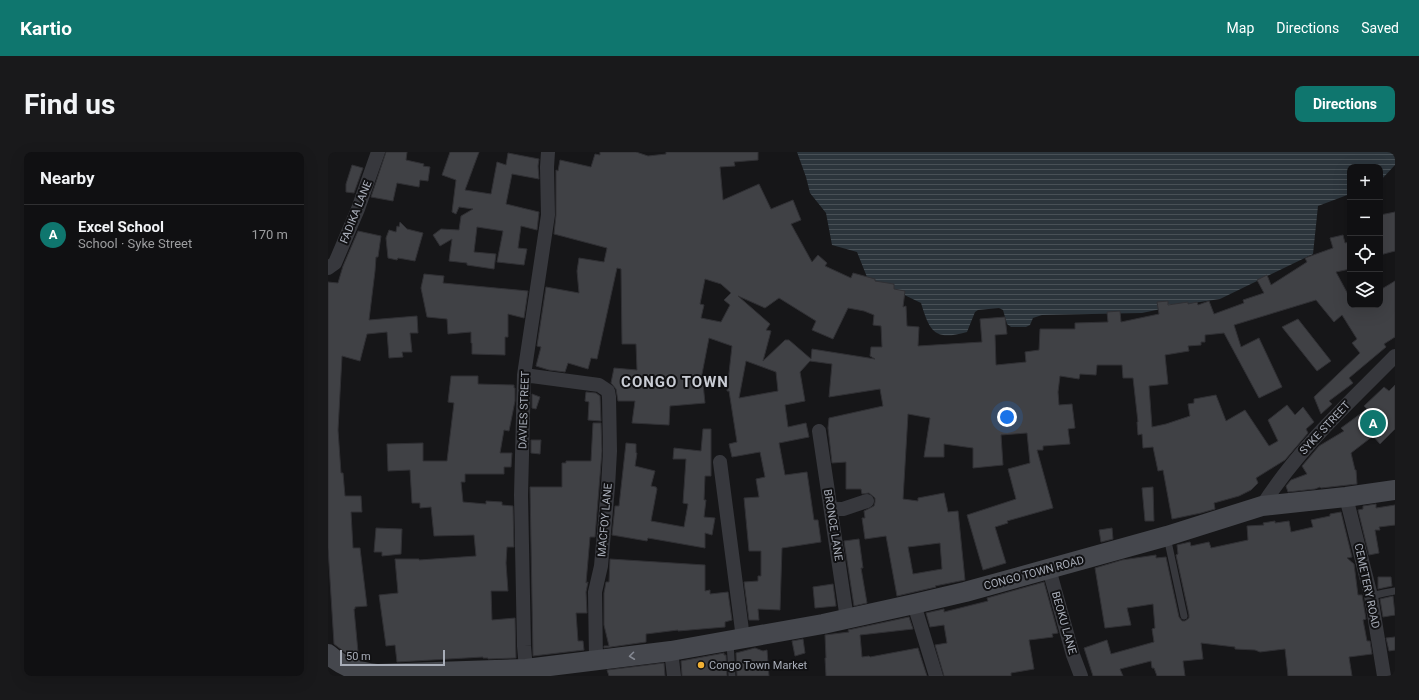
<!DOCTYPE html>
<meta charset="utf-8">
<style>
:root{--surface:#101012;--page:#19191b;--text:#f1f3f6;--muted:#9c9d9f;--line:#303032;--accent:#0f766e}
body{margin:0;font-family:Roboto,sans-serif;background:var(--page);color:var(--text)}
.controls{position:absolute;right:12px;top:12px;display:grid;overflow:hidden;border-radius:8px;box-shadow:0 4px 16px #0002}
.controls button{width:36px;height:36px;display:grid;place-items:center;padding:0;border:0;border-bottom:1px solid var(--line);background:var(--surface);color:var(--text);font:20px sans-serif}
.scale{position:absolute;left:12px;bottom:10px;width:105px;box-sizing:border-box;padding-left:4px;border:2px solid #a8adb8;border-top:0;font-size:11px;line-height:14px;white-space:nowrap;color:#a8adb8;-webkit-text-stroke:3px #111113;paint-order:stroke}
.you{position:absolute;left:679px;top:265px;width:14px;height:14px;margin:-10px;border:3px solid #fff;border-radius:50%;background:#1a73e8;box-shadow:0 0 0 6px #1a73e833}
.badge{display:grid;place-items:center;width:26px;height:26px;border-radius:50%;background:var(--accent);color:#fff;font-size:13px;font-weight:700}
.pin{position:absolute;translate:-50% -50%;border:2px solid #fff;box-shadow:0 1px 4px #0006}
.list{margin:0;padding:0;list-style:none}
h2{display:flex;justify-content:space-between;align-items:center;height:52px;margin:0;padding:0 16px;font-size:17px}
h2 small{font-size:13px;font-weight:400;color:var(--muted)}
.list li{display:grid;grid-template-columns:26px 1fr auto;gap:12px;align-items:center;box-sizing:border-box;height:60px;padding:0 16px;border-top:1px solid var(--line)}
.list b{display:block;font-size:15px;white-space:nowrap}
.list p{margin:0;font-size:13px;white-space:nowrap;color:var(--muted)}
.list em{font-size:13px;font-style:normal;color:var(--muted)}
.icon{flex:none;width:22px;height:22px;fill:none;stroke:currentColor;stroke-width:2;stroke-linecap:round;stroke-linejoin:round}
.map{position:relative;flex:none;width:1067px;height:524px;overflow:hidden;border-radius:8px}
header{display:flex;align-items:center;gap:24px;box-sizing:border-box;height:56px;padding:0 20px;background:var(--accent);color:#fff}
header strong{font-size:19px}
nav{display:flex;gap:22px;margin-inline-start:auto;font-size:14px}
.intro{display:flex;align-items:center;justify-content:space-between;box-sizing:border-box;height:96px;padding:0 24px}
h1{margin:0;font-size:28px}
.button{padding:10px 18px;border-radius:8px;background:var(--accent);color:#fff;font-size:14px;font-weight:700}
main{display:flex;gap:24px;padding:0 24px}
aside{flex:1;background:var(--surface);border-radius:8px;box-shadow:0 4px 16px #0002}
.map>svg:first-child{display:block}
.water{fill:url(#water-rules)}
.building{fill:#404145;stroke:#303034;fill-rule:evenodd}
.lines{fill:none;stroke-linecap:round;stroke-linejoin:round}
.service{stroke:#37383d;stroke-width:7}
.minor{stroke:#37383d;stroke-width:14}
.secondary{stroke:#45474d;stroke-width:20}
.oneway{stroke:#858993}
.poi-dot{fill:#f2b134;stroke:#111113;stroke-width:1.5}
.labels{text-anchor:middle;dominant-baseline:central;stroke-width:4;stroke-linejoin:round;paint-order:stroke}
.street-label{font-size:11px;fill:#a8adb8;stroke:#111113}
.poi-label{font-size:11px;fill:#a8adb8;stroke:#111113;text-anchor:start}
.district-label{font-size:15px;font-weight:bold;letter-spacing:1px;fill:#c9ccd4;stroke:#111113}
</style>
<header>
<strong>Kartio</strong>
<nav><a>Map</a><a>Directions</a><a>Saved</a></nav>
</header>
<div class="intro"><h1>Find us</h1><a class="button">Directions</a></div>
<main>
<aside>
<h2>Nearby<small></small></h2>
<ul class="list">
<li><span class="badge">A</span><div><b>Excel School</b><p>School · Syke Street</p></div><em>170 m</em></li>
</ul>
</aside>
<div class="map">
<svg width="1067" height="524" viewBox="0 0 1067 524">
<defs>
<pattern id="water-rules" width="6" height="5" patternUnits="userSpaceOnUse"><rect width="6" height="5" fill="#2c353c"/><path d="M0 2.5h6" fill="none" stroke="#485056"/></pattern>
</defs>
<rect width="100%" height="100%" fill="#161618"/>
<path class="water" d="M 469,0 L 1067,0 L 1067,13 L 1052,29 L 1052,15 L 1022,15 L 1022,42 L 990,54 L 985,102 L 892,147 L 852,153 L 814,161 L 714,163 L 705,166 L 702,173 L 698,175 L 683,175 L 679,172 L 675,158 L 671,156 L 650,158 L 647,160 L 639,180 C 606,189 602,180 593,151 L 539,125 L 529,100 L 504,93 L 498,61 L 482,41 L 478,25 Z"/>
<path class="building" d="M 58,0 L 79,0 L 78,8 L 96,12 L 95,14 L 102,15 L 100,29 L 92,28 L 91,35 L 69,31 L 65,49 L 43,45 Z
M 122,0 L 151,0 L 137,38 L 163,42 L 169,10 L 178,13 L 180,1 L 211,7 L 210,14 L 211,27 L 184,22 L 178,52 L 211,60 L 209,78 L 193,74 L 190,96 L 199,97 L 196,113 L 169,110 L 175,79 L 149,75 L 146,100 L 168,102 L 166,117 L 139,113 L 139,111 L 121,109 L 124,87 L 112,94 L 105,83 L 113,77 L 131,78 L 133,64 L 145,57 L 131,55 L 128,62 L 124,60 L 128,28 L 114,23 Z
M 272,0 L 308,0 L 320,4 L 338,2 L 338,0 L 430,0 L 430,8 L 406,10 L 407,14 L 392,15 L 395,48 L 431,32 L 443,57 L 465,48 L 473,68 L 463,72 L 484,110 L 490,103 L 499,111 L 497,114 L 523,126 L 525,121 L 547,127 L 547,129 L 566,132 L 566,137 L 577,139 L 575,155 L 578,154 L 579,174 L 591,175 L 590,194 L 654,190 L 652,167 L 677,165 L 679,182 L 667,183 L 668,213 L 698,210 L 697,200 L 711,198 L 712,177 L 747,177 L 747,171 L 780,170 L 779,160 L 792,159 L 793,170 L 831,162 L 829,150 L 840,149 L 840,153 L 860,150 L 860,152 L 869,150 L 870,153 L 881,149 L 886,162 L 916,151 L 915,148 L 936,141 L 929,128 L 939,123 L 943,133 L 979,110 L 977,106 L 1005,96 L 1002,86 L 1015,83 L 1017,91 L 1022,90 L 1022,117 L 1008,120 L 1022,146 L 1022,153 L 1052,153 L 1052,138 L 1067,129 L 1067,185 L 1056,192 L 1058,195 L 1021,226 L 1025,231 L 1001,249 L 1004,252 L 993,262 L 986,245 L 1032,201 L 1024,191 L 1029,187 L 1014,163 L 1006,170 L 988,148 L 906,173 L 913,195 L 931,186 L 954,235 L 931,246 L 896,181 L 877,183 L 877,190 L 873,190 L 873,193 L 860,194 L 861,199 L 837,203 L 840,232 L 821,234 L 824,275 L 838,272 L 862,264 L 860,252 L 866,251 L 866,247 L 888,243 L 898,269 L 917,258 L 941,294 L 950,289 L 940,268 L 959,253 L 967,263 L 975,255 L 986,270 L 978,277 L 980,281 L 957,308 L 928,326 L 930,331 L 923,338 L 911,344 L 886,351 L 887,357 L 873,361 L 844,367 L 835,318 L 830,319 L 825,295 L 815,296 L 814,282 L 810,283 L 809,270 L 810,270 L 805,226 L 795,226 L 794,213 L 769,213 L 768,223 L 752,222 L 751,227 L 732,224 L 730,240 L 731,253 L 744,252 L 747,276 L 740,277 L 742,292 L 715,294 L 715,298 L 709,298 L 725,356 L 679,369 L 680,371 L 667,375 L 678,411 L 655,418 L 639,363 L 688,347 L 680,317 L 702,311 L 699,281 L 673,283 L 675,313 L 645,316 L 645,296 L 616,292 L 616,305 L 596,305 L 602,266 L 580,262 L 575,347 L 590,349 L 590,346 L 616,341 L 620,360 L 630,359 L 637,428 L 607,434 L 608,435 L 569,444 L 558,384 L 537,387 L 534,366 L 537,366 L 536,359 L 546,354 L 547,350 L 547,346 L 541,341 L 534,342 L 533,337 L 518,337 L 518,310 L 504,311 L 500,276 L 501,266 L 555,254 L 552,237 L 501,245 L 504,212 L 482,209 L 472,220 L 477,249 L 457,253 L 460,275 L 478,271 L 481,285 L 451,291 L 457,323 L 479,320 L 486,368 L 490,368 L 493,390 L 454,396 L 452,458 L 430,457 L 431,468 L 421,468 L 416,430 L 430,429 L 430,424 L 433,424 L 433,399 L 421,399 L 416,346 L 431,345 L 428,327 L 437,325 L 432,300 L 404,305 L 401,292 L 409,290 L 401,239 L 399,239 L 404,194 L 381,186 L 374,222 L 377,251 L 342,254 L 341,273 L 304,271 L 307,249 L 290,249 L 288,237 L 283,231 L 286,216 L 309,218 L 308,192 L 294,192 L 293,117 L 289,116 L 269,207 L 263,206 L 260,217 L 240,211 L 237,220 L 221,218 L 208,214 L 213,195 L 209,194 L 218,135 L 251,141 L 249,119 L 251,106 L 276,110 L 279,96 L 226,82 L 228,63 L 228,18 L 230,19 L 232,8 L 263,15 L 267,2 L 272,3 ZM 377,127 L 393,132 L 403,141 L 396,148 L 402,153 L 393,170 L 373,166 L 376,153 L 372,152 ZM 410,144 L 437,156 L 451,146 L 488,169 L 484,178 L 505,187 L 520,156 L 536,159 L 546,163 L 545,173 L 553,174 L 554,195 L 543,195 L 542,204 L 547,207 L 484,197 L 483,207 L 461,188 L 457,188 L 435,209 L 443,179 L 438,178 L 442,172 ZM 418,209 L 448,220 L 450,239 L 411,246 ZM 612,391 L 614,417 L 585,422 L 580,395 Z
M 24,13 L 35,16 L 26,41 L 18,40 L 18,32 Z
M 1067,60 L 1067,99 L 1052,103 L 1052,63 Z
M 72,70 L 79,77 L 95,81 L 87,109 L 70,106 L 69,108 L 60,106 L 58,86 L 61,78 L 68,80 L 69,74 L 71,75 Z
M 30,79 L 53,84 L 50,105 L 48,105 L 47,119 L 41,168 L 89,164 L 90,181 L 82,181 L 84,200 L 74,200 L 75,205 L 61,206 L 59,180 L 39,182 L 32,209 L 14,204 L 10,278 L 13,321 L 15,321 L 17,344 L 33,344 L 34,360 L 23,360 L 25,396 L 32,396 L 39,454 L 27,455 L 27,457 L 26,457 L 30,500 L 18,501 L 6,492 L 0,396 L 0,130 L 10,131 L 15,114 Z
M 96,122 L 116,124 L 115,131 L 200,139 L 196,166 L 180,162 L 180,185 L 177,185 L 177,203 L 144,202 L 144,191 L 143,191 L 143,180 L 120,182 L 119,167 L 99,165 L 93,136 Z
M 970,167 L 1003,209 L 989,219 L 954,175 Z
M 123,224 L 150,224 L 150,232 L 186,233 L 186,236 L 187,236 L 187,249 L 181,279 L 176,278 L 172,301 L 184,301 L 183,315 L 176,315 L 176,322 L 137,322 L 137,330 L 133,330 L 135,350 L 158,352 L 158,349 L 174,350 L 174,353 L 185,354 L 186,395 L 179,395 L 178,411 L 180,439 L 163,439 L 164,468 L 187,466 L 188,506 L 160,507 L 160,506 L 155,506 L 155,505 L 69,510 L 67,493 L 58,494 L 51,443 L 70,441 L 67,407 L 91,407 L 91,408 L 148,404 L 146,383 L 106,384 L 103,355 L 92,356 L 92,351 L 84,351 L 82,318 L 60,319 L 59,292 L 95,291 L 95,309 L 119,309 L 126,251 L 120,250 Z
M 1067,233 L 1067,277 L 1052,292 L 1045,284 L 1023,301 L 1027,318 L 1028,318 L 1029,332 L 993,336 L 992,335 L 987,337 L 960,340 L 958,334 L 963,328 L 979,322 L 974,314 L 991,294 L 1016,279 L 1013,276 L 1039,257 L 1036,254 L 1056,235 L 1061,239 Z
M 258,240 L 268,241 L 272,244 L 273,269 L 260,268 L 261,250 L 257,249 Z
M 204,242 L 212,245 L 208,257 L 204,256 Z
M 265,271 L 273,271 L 274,299 L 267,385 L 262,385 L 258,431 L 260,430 L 258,440 L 259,461 L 248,461 L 250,489 L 255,489 L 256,498 L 205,504 L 202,335 L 234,335 L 234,311 L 238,311 L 238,309 L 263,309 Z
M 375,277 L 383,277 L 383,324 L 377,324 L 376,348 L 378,348 L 376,365 L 387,366 L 384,383 L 377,381 L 377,396 L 320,386 L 319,389 L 284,383 L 287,354 L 291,354 L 298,291 L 308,292 L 308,301 L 309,301 L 307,314 L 327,319 L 323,334 L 328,335 L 329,337 L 323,369 L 356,375 L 360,352 L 355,351 L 358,307 L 345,307 L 346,296 L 373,299 Z
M 203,288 L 213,288 L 212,302 L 203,301 Z
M 825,335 L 826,369 L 817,369 L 814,336 Z
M 1048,352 L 1048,356 L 1067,353 L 1067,373 L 1051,375 L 1052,378 L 1047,378 L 1051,401 L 1041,403 L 1030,358 L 1035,357 L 1035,354 Z
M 1013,360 L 1024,405 L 1019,406 L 1026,412 L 1030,443 L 1034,443 L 1038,467 L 1035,468 L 1039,489 L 1042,489 L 1044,502 L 1021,505 L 1024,524 L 960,524 L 957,497 L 932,500 L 927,498 L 907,497 L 907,495 L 873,491 L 875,507 L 855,509 L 857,524 L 829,524 L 826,516 L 824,516 L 823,509 L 792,517 L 795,524 L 765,524 L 756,496 L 779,488 L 783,502 L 826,490 L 824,477 L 827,476 L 825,452 L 799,456 L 803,473 L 777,476 L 767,416 L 794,408 L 828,403 L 828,406 L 838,405 L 851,465 L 854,469 L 857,469 L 861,466 L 861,463 L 848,403 L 850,402 L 849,393 L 862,390 L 863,394 L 881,390 L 883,396 L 920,388 L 919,374 L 936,373 L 935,371 L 947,369 L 947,371 L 961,369 L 963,380 L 985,375 L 983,368 L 1002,364 L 1002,362 Z
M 48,376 L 74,377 L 73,402 L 54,404 L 54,400 L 46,400 Z
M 784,376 L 785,387 L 773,390 L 771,378 Z
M 531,387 L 535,416 L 533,416 L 539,451 L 526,454 L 516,389 Z
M 282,407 L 377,413 L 377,439 L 382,438 L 382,442 L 400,440 L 404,468 L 397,470 L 397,475 L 350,479 L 350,478 L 318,482 L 318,490 L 276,496 L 276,494 L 281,494 L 276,473 L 276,441 L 278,430 L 281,430 Z
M 1050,425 L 1063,425 L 1064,434 L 1050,437 Z
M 716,430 L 730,481 L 724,482 L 725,485 L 701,488 L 706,517 L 683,521 L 683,524 L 616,524 L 607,493 L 619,491 L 616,473 L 602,475 L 598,461 L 616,457 L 616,460 L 660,449 L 659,446 Z
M 505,432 L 508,454 L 487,456 L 485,435 Z
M 1065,444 L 1067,463 L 1055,465 L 1052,447 Z
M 581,465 L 585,477 L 532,483 L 534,505 L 541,504 L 542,505 L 590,496 L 599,524 L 498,524 L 497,506 L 498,506 L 497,483 L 521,480 L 520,478 Z
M 1067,485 L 1067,498 L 1061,499 L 1058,486 Z
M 475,487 L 477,501 L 467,504 L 464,489 Z
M 427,496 L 435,499 L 439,498 L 441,524 L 409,524 L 408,501 Z
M 396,501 L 396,503 L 398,503 L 399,524 L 354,524 L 353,509 Z
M 336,511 L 337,524 L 281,524 L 279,518 Z"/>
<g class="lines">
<path class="service" d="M 839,385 L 856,464
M 1043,444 L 1056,441 L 1067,439
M 402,490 L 404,524"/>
<path class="minor" d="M 0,116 L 7,111 L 30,57 L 50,0
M 196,223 L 271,233 L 280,239 L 281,245 L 282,299 L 280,335 L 273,414 L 267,440 L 268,508
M 491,279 L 519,467
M 392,310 L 415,486
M 1018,345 L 1043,444 L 1056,524
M 934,354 C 970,297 1020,252 1067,204
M 503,357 L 515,357 L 539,349
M 721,417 L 745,503 L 753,524
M 586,452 L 608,524
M 343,499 L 346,524
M 198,517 L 196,494 L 193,343 L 196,223 L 220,63 L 219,15 L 220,0"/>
<path class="secondary" d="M 0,502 C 15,515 30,520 49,522 L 198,517 L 343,499 L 495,472 L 586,452 L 637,440 L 839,384 L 934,354 L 1018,345 L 1067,338"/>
</g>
<defs><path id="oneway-chevron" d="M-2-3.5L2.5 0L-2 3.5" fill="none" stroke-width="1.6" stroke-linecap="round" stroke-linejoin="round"/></defs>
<use class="oneway" href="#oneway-chevron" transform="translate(304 504) rotate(173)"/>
<circle class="poi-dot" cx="373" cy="513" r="4"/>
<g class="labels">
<g class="street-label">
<text transform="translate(28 60) rotate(-68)">FADIKA LANE</text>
<text transform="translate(196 258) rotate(-88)">DAVIES STREET</text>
<text transform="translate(997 276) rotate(-47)">SYKE STREET</text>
<text transform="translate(277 368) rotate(-85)">MACFOY LANE</text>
<text transform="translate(505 373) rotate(81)">BRONCE LANE</text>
<text transform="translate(706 421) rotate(-15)">CONGO TOWN ROAD</text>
<text transform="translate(1039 434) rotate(78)">CEMETERY ROAD</text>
<text transform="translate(736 471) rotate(74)">BEOKU LANE</text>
</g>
<g class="poi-label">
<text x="381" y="513">Congo Town Market</text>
</g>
<g class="district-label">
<text x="347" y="230">CONGO TOWN</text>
</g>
</g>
</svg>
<div class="controls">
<button>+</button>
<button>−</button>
<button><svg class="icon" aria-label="locate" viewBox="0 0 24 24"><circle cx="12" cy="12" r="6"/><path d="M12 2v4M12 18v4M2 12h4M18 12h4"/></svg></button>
<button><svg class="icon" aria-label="layers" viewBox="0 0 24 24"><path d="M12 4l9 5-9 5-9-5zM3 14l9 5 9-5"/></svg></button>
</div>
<div class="scale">50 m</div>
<div class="you"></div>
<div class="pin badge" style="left:1045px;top:271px">A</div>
</div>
</main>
